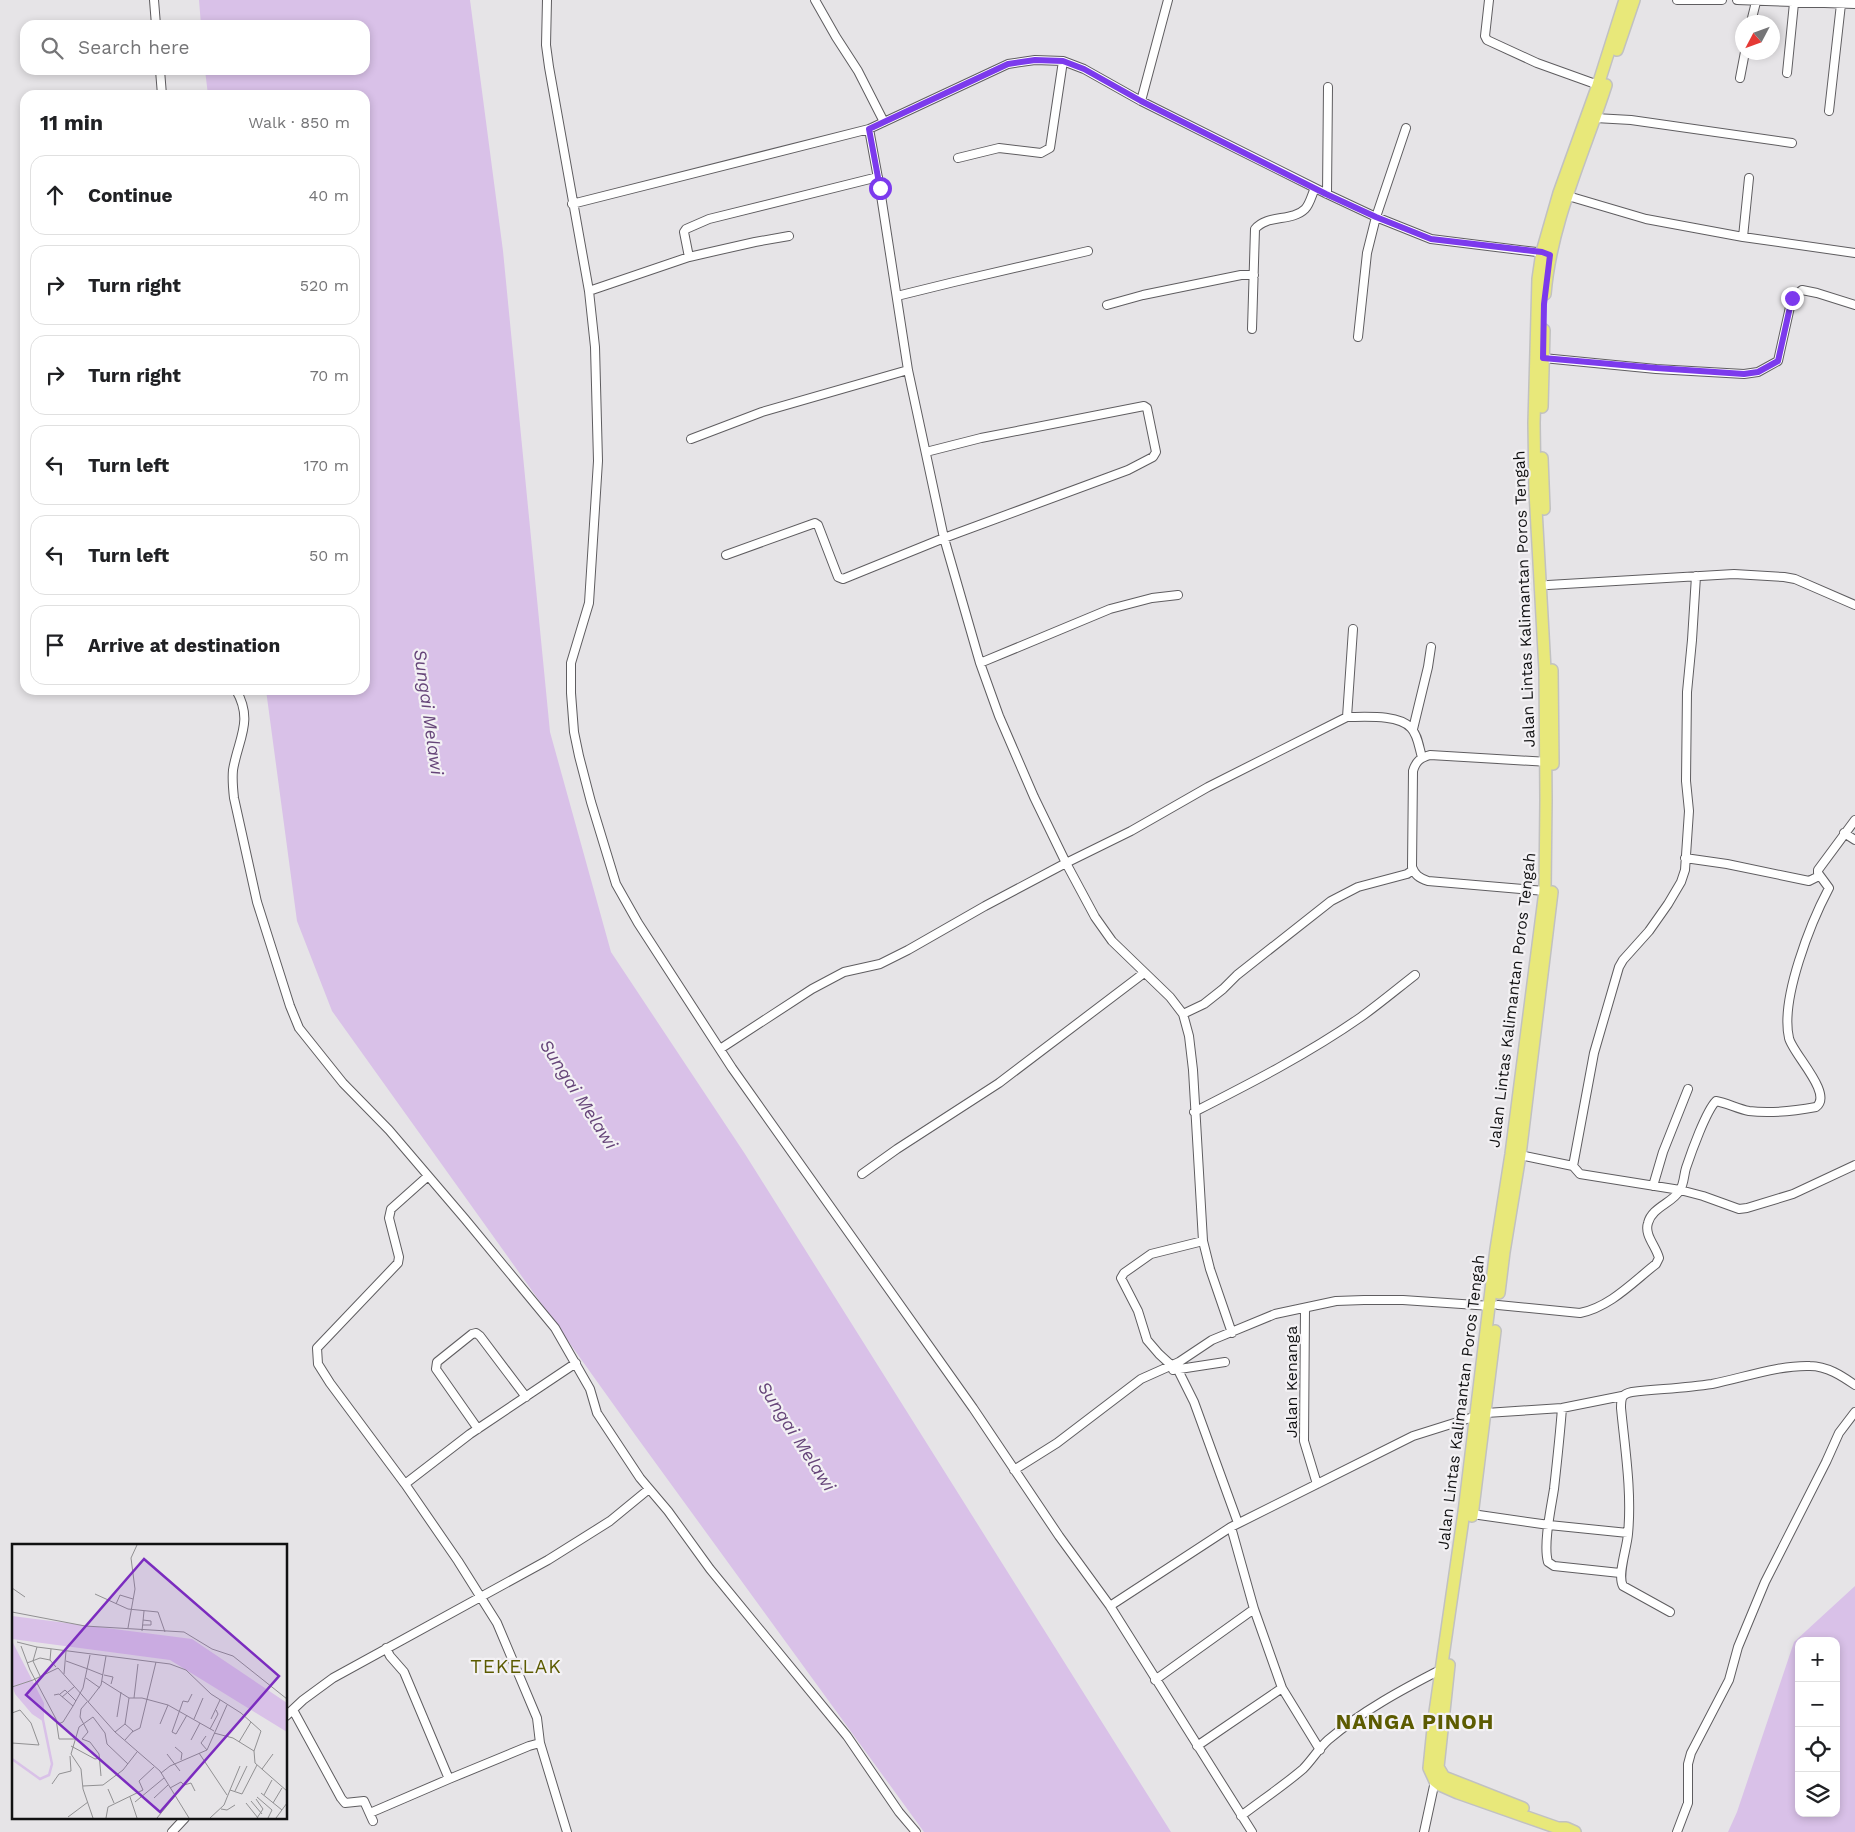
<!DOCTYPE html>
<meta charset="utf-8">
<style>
:root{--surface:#fff;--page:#f6f6f6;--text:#202124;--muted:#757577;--line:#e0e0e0}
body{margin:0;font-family:"Work Sans",sans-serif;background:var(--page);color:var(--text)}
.controls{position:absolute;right:15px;bottom:15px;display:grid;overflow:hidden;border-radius:10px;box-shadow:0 2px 8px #0003}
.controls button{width:45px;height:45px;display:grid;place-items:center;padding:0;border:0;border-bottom:1px solid var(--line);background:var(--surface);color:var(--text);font:25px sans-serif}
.compass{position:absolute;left:1735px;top:15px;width:45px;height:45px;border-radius:50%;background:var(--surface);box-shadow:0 2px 8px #0003;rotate:229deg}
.stop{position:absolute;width:15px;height:15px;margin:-11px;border:4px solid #7c3aed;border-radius:50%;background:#fff}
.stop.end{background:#7c3aed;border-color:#fff;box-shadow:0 1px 5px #0008}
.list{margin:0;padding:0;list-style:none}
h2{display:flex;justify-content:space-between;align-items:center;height:65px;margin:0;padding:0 20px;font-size:21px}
h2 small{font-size:16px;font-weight:400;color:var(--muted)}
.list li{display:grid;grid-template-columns:32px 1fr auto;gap:15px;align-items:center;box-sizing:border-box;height:80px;margin:0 10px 10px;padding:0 10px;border:1px solid var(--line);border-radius:15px}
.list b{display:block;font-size:19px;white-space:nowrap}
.list em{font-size:16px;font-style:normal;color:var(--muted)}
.icon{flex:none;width:28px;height:28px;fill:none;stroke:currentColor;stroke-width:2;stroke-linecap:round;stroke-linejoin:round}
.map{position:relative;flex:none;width:1855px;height:1832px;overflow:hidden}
.search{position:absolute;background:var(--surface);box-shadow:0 2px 8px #0003;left:20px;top:20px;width:350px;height:55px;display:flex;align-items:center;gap:12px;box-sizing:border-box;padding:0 18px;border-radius:15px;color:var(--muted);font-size:19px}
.panel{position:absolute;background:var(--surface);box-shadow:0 2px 8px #0003;left:20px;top:90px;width:350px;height:605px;border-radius:15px}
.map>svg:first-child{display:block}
.water{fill:#d9c1e8;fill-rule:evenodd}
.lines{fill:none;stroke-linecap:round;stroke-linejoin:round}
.street-casing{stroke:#5f5d60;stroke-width:10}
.primary-casing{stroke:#c1c1c1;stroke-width:14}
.street{stroke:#fff;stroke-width:8}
.primary{stroke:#e8e87a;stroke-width:11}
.route{stroke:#7c3aed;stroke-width:6}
.labels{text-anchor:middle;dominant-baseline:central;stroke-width:4.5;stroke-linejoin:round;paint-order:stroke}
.street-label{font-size:16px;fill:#111112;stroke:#f3f1f4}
.water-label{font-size:18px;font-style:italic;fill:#664579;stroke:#f3f1f4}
.quarter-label{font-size:19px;letter-spacing:1px;fill:#5c5b00;stroke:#f3f1f4}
.district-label{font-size:21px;font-weight:bold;letter-spacing:1px;fill:#5c5b00;stroke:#f3f1f4}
.inset-river{fill:none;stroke:#d9c1e8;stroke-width:2.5}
.inset-road{fill:none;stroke:#919092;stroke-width:1}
.view{fill:#7b2cbf;fill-opacity:0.15;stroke:#7b2cbf;stroke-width:2.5}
.inset-edge{fill:none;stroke:#111112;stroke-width:2.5}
</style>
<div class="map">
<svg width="1855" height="1832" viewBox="0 0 1855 1832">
<rect width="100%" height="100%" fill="#e6e4e7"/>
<path class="water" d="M 199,0 L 470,0 L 503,251 L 550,732 L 611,952 L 745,1154 L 1171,1832 L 924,1832 L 636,1436 L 332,1011 L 297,921 L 266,690 L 365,690 L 365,95 L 208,95 L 205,70 L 365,70 L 365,25 L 201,25 Z
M 1855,1586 L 1855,1832 L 1728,1832 L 1737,1812 L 1794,1642 ZM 1799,1641 L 1836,1641 L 1836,1813 L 1799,1813 Z"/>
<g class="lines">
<g class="street-casing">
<path id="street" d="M 154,0 L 156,25
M 547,0 L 546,45 L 549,67 L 589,291 L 595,347 L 598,461 L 589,603 L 571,663 L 571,693 L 574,732 L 579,756 L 591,802 L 616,884 L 638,923 L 732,1068 L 973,1408 L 1059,1536 L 1110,1606 L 1252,1832
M 815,0 L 836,37 L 858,71 L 884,122
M 1489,0 L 1485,36 L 1487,40 L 1537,63 L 1601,86
M 1677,0 L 1722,0
M 1737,0 L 1855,4
M 1751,22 L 1756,2
M 160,70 L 162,95
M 1787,73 L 1794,3
M 1740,78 L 1745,52
M 1141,101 L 1168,0
M 1829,111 L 1841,4
M 1595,118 L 1631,120 L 1792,143
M 869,129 L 880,189 L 908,370 L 944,538 L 980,663 L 999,716 L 1034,797 L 1066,863 L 1095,917 L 1112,941 L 1170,997 L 1183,1014 L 1189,1036 L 1193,1070 L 1203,1241 L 1210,1269 L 1232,1333
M 958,158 L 999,148 L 1041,153 L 1050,148 L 1063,61
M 1327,194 L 1328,87
M 1568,196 L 1646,219 L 1743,237 L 1855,253
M 572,204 L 869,129 L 1008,64 L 1035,60 L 1063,61 L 1084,69 L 1141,101 L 1327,194 L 1376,217 L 1431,239 L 1545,253
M 1743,237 L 1749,178
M 689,257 L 684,232 L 686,229 L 709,219 L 878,177
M 589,291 L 689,257 L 755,242 L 789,236
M 897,296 L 954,282 L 1088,251
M 1107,305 L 1143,295 L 1241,275 L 1254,275
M 1252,329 L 1255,229 C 1267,214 1292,222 1305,209 C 1310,204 1312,194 1315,188
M 1358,337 L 1367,253 L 1376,217 L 1406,128
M 1543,358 L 1656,369 L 1744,374 L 1758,372 L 1778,361 L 1792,298 L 1802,290 L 1817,293 L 1855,305
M 691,439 L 762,412 L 908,370
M 726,555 L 815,523 L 818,525 L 838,577 L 843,579 L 944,538 L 1128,470 L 1153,457 L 1156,452 L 1147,408 L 1144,406 L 981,438 L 926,452
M 1696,576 L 1692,640 L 1687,692 L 1686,781 L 1689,811 L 1685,870 L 1681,882 L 1668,904 L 1649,931 L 1623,960 L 1619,967 L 1594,1053 L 1573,1166 L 1580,1174 L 1680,1190 L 1703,1196 L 1739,1209 L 1747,1208 L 1793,1194 L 1855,1165
M 1548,585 L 1734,574 L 1784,577 L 1795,579 L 1855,605
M 980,663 L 1110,609 L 1152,598 L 1178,595
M 236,690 C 254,721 238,739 233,770 C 232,780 233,789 234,798 L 257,902 L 290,1006 L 299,1028 L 343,1083 L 389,1130 L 465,1219 L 555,1328 L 590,1389 L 597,1413 L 640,1478 L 668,1511 L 710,1569 L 847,1736 L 899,1812 L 916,1832
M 1347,717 L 1353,629
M 1413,729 L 1428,667 L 1431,647
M 1844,833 L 1855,840
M 1685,858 L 1727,864 L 1809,881 L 1819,876
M 1545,891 L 1428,881 C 1419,878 1415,875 1412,867 L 1413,771 C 1416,761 1420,758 1430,755 L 1549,762
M 1183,1014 L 1204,1004 L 1223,989 L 1237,975 L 1331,901 L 1358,887 L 1407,874 L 1413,870
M 720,1049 L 812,989 L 844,972 L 880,964 L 908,950 L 985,906 L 1066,863 L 1131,831 L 1208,787 L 1341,720 L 1347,717 C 1364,717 1399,714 1411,728 C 1418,735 1419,748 1422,757
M 1194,1112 C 1251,1083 1308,1054 1361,1017 C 1379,1004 1397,989 1415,975
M 1520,1155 L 1573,1166
M 862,1174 L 897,1149 L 999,1083 L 1144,973
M 428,1176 L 391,1209 L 389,1218 L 399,1257 L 398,1263 L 317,1348 L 318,1364 L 330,1383 L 405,1484 L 458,1561 L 497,1623 L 537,1718 L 540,1743 L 567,1832
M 1653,1186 L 1663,1152 L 1688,1089
M 1498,1305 L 1580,1313 C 1610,1307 1633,1282 1656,1264 L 1659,1258 C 1656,1246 1644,1235 1648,1223 C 1652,1207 1673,1203 1680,1190 C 1684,1184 1684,1174 1686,1168 C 1691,1153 1706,1111 1716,1101 C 1727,1103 1738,1109 1749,1111 C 1772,1114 1794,1111 1816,1107 C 1834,1094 1792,1053 1789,1038 C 1780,999 1811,922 1829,888 L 1818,873 L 1818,870 L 1855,820
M 1305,1308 L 1304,1441 L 1317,1484
M 1171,1365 L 1159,1354 L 1147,1340 L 1138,1311 L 1121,1278 L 1124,1273 L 1151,1254 L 1203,1241
M 1173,1370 L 1225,1362
M 1178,1370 L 1194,1402 L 1238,1523
M 1562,1408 C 1560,1435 1557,1462 1554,1489 C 1551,1508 1543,1545 1548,1562 L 1554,1566 L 1620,1573
M 478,1429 L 436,1369 L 437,1362 L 472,1334 L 476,1333 L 480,1336 L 526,1397
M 1014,1470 L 1057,1443 L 1141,1379 L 1179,1362 L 1212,1340 L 1275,1314 L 1336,1301 L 1364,1300 L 1403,1300 L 1491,1306
M 405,1484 L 470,1434 L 576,1363
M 1472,1514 L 1549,1525 L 1628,1533
M 1231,1527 L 1254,1609 L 1282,1688 L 1320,1750
M 1110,1606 L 1231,1527 L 1413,1436 L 1486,1413 L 1562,1408 L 1622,1396
M 1670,1612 L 1623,1586 C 1617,1575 1627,1548 1628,1534 C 1632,1492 1625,1449 1621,1408 C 1621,1397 1622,1394 1632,1392 C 1659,1389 1686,1388 1712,1384 C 1743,1378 1778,1365 1810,1366 C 1827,1366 1842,1376 1855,1385
M 386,1648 L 390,1656 L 404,1672 L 449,1779 L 529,1746 L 540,1743
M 1155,1680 L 1254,1609
M 293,1710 L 341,1798 L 345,1803 L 364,1801 L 373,1821
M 286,1716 L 303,1700 L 333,1678 L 548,1560 L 610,1521 L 649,1489
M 1197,1746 L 1282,1688
M 370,1813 L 449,1779
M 1241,1816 C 1262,1800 1283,1786 1303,1769 C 1312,1760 1319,1748 1328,1740 C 1362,1711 1403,1689 1442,1669
M 172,1832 L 185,1818
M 1424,1832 L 1435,1781
M 1677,1832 L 1688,1803 L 1688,1764 L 1691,1753 L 1729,1680 L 1738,1647 L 1765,1582 L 1826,1462 L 1839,1433 L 1855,1412"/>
</g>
<g class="primary-casing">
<path id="primary" d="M 1617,50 L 1634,0
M 1545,294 C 1551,222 1584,153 1606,85
M 1542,407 L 1544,330
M 1542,458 L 1544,509
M 1552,670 L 1553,764
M 1499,1293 L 1504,1252 L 1520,1155 L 1552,892
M 1472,1516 L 1495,1331
M 1449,1665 L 1438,1767 L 1444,1777 L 1523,1808
M 1575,1832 L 1566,1828 L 1558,1828 L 1458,1793 L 1440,1785 L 1435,1781 L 1429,1768 L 1434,1719 L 1464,1512 L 1496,1249 L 1511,1154 L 1545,891 L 1546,800 L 1545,670 L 1535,491 L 1534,423 L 1538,279 L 1542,252 L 1559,193 L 1598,85 L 1625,0"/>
</g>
<use href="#street" class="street"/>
<use href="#primary" class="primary"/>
</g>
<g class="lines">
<path class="route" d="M 880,188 L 869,129 L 1008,64 L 1035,60 L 1063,61 L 1084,69 L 1141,101 L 1326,194 L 1376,217 L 1431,239 L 1542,252 L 1550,255 L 1544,304 L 1543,358 L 1656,368 L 1744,374 L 1758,372 L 1778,361 L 1792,298"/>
</g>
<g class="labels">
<g class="street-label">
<text transform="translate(1524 599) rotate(-92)">Jalan Lintas Kalimantan Poros Tengah</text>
<text transform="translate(1512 1000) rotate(-83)">Jalan Lintas Kalimantan Poros Tengah</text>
<text transform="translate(1291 1382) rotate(-90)">Jalan Kenanga</text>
<text transform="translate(1461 1402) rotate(-83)">Jalan Lintas Kalimantan Poros Tengah</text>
</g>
<g class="water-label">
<text transform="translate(429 712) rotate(82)">Sungai Melawi</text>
<text transform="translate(579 1094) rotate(57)">Sungai Melawi</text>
<text transform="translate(797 1436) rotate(57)">Sungai Melawi</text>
</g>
<g class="quarter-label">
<text x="516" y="1666">TEKELAK</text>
</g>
<g class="district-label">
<text x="1415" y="1721">NANGA PINOH</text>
</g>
</g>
<g transform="translate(12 1544)">
<rect width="275" height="275" fill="#e6e4e7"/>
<path d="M 0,72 L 180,95 L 275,159 L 275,188 L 158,116 L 0,95 ZM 0,97 L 32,159 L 32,178 L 20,170 L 3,150 L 0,141 Z" fill="#d9c1e8"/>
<path class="inset-river" d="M 0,215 L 28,235 L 37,231 L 40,220 L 31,176"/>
<path class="inset-road" d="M 0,44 L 13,53M 83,50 L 116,65 L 146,68 L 153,88M 104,60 L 108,51 L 121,55M 0,68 L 73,82 L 172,88 L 200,105 L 221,112 L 275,155M 131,81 L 139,81 L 139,77 L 131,76M 116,84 L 123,45 L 119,14 L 125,1M 130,87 L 132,67M 5,98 L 25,103 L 158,120 L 174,126 L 199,150 L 229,169 L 249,187 L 242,207 L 243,219 L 275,247M 9,102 L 18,126 L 44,175 L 47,195 L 63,195M 25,103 L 21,117 L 28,132M 39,105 L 38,116 L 44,123M 54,117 L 76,125M 15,119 L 28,114 L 38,116M 76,125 L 91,131M 52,130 L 54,107M 92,131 L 101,133 L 99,140M 74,134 L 88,144M 21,136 L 46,124 L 103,188 L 148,227 L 177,274M 90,137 L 117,154 L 130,154 L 156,161 L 202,187M 0,143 L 21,136M 48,150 L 53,146 L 64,157M 42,151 L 47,150 L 61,162 L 51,178 L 46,180M 50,153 L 62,143M 122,154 L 126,120M 75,158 L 69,165 L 68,173 L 76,188 L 70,195 L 78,198 L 87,210 L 89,232M 76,158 L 89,141 L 94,112M 61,162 L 71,144 L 78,111M 0,169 L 8,166 L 19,179 L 27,201 L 0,199M 175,171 L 164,190 L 160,188 L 171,157 L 176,158 L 180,150M 105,173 L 109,148M 182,175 L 191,154M 199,175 L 208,156M 113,180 L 117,154M 148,180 L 156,161M 198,185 L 206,170 L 204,166M 103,188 L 113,180 L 121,187 L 113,196M 120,188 L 128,184 L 144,118M 202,189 L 221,194 L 242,207M 194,192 L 189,199 L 195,206M 179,196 L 188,179M 227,198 L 239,178M 59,202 L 83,215 L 88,214M 163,203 L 170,209 L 169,216M 187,209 L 215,251M 155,210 L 168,227M 250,225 L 261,210M 149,229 L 158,222 L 195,206 L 215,161M 40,240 L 47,230 L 59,227 L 58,212M 71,242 L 91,241 L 111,226 L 125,208M 158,244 L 169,238 L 172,241 L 179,239 L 183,247M 96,245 L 102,259M 218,246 L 228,222M 223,247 L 235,222M 249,249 L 270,266M 252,251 L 260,236M 118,253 L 125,274M 245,253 L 260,266 L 256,274M 142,254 L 156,241M 244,255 L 251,265 L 245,274M 239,257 L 250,270M 123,258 L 152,234M 234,259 L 246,274M 261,259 L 270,244M 209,265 L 215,266 L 223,261M 56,273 L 76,258M 81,274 L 71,245 L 69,225 L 59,210 L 67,183 L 81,173 L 93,189 L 95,200 L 116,220M 94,274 L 96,263 L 131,246 L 127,237 L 142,223M 145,274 L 163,252M 198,274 L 212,261 L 218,246 L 230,250 L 245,221M 264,274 L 275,259"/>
<path class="view" d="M 132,15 L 267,132 L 148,268 L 14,151 Z"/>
<rect width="275" height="275" class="inset-edge"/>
</g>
</svg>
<div class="controls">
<button>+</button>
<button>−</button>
<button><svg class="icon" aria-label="locate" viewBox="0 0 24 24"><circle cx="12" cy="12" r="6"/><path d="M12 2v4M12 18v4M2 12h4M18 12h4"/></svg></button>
<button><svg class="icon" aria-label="layers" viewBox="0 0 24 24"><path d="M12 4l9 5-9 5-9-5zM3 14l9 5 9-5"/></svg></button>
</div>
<svg class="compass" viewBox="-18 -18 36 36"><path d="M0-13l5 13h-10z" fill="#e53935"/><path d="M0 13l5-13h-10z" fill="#757577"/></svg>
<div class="stop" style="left:880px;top:188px"></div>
<div class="stop end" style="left:1792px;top:298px"></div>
<div class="search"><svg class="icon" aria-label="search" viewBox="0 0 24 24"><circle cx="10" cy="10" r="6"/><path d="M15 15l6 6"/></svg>Search here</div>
<section class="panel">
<h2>11 min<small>Walk · 850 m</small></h2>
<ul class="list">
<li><svg class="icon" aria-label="ahead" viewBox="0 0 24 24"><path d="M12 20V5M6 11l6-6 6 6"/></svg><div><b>Continue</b></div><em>40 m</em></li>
<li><svg class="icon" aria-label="right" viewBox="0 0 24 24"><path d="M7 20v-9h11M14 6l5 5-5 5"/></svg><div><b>Turn right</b></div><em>520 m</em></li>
<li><svg class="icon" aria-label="right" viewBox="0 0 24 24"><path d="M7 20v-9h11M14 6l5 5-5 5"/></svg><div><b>Turn right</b></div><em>70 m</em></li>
<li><svg class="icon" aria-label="left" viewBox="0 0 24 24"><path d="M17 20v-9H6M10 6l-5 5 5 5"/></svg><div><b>Turn left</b></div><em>170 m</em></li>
<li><svg class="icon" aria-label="left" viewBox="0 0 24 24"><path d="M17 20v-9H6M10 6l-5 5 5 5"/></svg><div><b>Turn left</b></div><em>50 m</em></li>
<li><svg class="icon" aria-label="arrive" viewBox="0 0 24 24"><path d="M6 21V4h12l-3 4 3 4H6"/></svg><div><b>Arrive at destination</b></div></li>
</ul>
</section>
</div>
